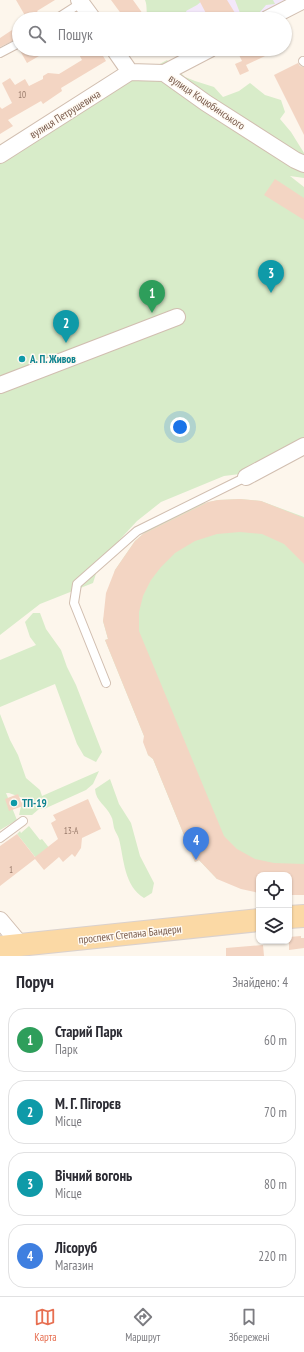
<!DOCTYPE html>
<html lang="uk">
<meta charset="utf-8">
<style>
:root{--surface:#fff;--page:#f2f2f3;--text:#2b2b33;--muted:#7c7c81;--line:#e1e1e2;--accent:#e76f51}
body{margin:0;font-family:"PT Sans Narrow",sans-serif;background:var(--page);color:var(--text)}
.controls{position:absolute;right:12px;bottom:12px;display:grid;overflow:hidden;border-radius:8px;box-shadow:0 1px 3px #0004}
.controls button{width:36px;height:36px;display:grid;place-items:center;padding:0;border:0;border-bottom:1px solid var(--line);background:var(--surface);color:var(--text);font:20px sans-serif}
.you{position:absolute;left:180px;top:427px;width:14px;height:14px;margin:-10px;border:3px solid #fff;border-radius:50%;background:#1a73e8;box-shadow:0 0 0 6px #1a73e833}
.badge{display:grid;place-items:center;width:26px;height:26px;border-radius:50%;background:var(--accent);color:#fff;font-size:13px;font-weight:700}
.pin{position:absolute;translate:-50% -33px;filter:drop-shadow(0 1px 2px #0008)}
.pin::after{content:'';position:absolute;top:21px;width:14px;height:12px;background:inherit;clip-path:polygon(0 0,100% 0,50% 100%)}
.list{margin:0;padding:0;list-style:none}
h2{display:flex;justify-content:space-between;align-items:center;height:52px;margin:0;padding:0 16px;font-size:17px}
h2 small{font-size:13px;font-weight:400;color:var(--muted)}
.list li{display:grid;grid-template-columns:26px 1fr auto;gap:12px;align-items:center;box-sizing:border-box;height:64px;margin:0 8px 8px;padding:0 8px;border:1px solid var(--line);border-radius:16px}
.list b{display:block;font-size:15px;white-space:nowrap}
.list p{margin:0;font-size:13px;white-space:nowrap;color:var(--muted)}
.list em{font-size:13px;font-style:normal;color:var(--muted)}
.icon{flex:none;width:22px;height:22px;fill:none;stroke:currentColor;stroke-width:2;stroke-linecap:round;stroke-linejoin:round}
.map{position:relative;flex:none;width:304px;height:956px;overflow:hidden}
.search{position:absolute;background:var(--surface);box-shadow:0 1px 3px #0004;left:12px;right:12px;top:12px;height:44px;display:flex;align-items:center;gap:10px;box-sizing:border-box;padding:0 14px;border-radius:22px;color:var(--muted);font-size:15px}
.sheet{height:340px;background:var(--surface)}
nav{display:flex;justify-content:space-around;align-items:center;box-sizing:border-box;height:56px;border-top:1px solid var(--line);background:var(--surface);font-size:11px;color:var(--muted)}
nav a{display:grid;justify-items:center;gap:2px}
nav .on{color:var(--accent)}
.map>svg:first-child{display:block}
.education{fill:#f3e8fa}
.green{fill:#d8ecc9}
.building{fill:#f3d5c3}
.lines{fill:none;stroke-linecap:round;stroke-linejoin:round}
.lane-casing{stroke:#d1beb0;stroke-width:10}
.street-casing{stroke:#d1beb0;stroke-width:18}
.primary-casing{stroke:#dad1cd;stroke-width:24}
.lane{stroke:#fff;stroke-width:8}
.street{stroke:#fff;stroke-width:16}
.primary{stroke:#fbd9a5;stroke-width:22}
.culture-dot{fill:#0f9aa8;stroke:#fffaf3;stroke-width:1.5}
.labels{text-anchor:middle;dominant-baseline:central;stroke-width:3;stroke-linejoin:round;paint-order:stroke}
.number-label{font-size:9px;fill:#987a6a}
.street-label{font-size:11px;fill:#7a5c4d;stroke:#fffaf3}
.culture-label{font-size:11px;font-weight:bold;fill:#0d838f;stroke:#fffaf3;text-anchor:start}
</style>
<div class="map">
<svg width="304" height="956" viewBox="0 0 304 956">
<rect width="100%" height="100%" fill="#fdf6ec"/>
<path class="education" d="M 181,0 L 285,0 L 248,19 L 170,19 Z"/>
<path class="green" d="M 145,0 L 203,0 L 197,5 L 186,11 L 189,19 L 149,19 C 145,13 148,7 145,0 Z
M 237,0 L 273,0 L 275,4 L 266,5 C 256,17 254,19 240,13 L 235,0 Z
M 167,60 L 185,77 L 195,81 L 214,87 L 223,97 L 239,91 L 250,83 L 265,95 L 281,100 L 285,112 L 280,119 L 291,132 L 304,153 L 304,178 L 290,176 L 304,187 L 304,438 L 257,472 L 224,476 L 161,502 L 137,521 L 100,561 L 93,583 L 40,604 L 0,635 L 0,163 L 136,77 Z
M 240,499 L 261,501 L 304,517 L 304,895 L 289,875 L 259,875 L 217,879 L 199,860 L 195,862 L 153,759 L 148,755 L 144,736 L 105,640 L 108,639 L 103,621 L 115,570 L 135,541 L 153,525 L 196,505 L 218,500 Z
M 33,613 L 40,613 L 46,629 L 61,650 L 67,667 L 76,685 L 102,752 L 96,762 L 84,756 L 77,744 L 55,684 L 0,707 L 0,660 L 36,645 L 30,637 L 25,622 Z
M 0,714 L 10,740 L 18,755 L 26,778 L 40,790 L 42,796 L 99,771 L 93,784 L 86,790 L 44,809 L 39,809 L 32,815 L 19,815 L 23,798 L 9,793 L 6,793 L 17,820 L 0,830 Z
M 110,779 L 119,804 L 131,823 L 140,856 L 154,883 L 152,893 L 144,898 C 124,886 124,859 119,839 C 118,835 115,832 114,828 C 113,824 113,819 111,816 C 106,805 96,802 95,789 Z
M 29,826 L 40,840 L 42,839 L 50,849 L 36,858 L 17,834 L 20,831 L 21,833 Z"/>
<path class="building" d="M 16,0 L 55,0 L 37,11 L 43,19 L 27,19 Z
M 111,0 L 133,0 L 143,14 L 136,19 L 125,19 Z
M 199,0 L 227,0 L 235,13 L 223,19 L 209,19 Z
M 15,28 L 19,35 L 19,38 L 0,47 L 0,38 Z
M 19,49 L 51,49 L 27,63 Z
M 76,49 L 99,49 L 106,61 L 61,88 L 62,91 L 43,104 L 41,101 L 8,120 L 13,126 L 0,134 L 0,107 L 2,109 L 12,103 L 2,83 L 10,78 L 15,85 L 25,79 L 29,86 L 43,79 L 43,76 L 48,73 L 59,74 L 82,60 Z
M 247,49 L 280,49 L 246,65 L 249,71 L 240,75 L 235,64 L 242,61 L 238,53 Z
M 298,63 L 300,66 L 304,67 L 304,135 L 274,75 Z
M 275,179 L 304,198 L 304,220 L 264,195 Z
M 240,499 L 261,501 L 304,518 L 304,564 L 284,544 L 262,534 L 240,532 L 217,534 L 195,541 L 175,553 L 161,567 L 151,580 L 143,596 L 139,612 L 139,631 L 224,836 L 237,849 L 255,859 L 274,863 L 304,864 L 304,895 L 289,895 L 289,875 L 259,875 L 259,893 L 241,889 L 217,879 L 199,860 L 195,862 L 153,759 L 148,755 L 143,742 L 144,736 L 105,640 L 108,639 L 103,621 L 106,593 L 115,570 L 135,541 L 143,534 L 208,502 L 218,500 Z
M 18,794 L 23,806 L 9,811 L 5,799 Z
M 88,799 L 101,829 L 82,838 L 81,848 L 75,857 L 72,854 L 63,862 L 59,857 L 44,870 L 35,859 L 0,886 L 0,846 L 17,834 L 35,857 L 58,839 L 51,823 L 56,820 L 53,815 Z
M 301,936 L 301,938 L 304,938 L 304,948 L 289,950 L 289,937 Z
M 263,945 L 264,956 L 226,956 L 226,948 Z"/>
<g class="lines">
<g class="lane-casing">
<path id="lane" d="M 56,19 L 81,3
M 0,53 L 19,43
M 303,61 L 304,62
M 106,683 L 74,603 L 77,584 L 137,531 L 246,477
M 0,838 L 23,821"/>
</g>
<g class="street-casing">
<path id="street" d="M 79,0 L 93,19
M 267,19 L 304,0
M 114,49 L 130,72 L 164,73 L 206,103 L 295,160 L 304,164
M 164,73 L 210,49
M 0,155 L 130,72
M 0,385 L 177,317
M 246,477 L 304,446
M 0,920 L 21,945"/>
</g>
<g class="primary-casing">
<path id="primary" d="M 289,917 L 304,916
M 0,947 L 259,920"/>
</g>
<use href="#lane" class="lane"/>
<use href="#street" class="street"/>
<use href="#primary" class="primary"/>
</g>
<g class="culture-dot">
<circle cx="22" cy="359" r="4"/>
<circle cx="14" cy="803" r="4"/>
</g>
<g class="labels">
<g class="number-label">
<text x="22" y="94">10</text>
<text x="71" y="830">13-А</text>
<text x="11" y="869">1</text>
</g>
<g class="street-label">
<text transform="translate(207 102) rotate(34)">вулиця Коцюбинського</text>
<text transform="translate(65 114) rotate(-32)">вулиця Петрушевича</text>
<text transform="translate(130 934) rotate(-6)">проспект Степана Бандери</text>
</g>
<g class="culture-label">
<text x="30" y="359">А. П. Живов</text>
<text x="22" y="803">ТП-19</text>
</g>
</g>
</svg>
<div class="controls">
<button><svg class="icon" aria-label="locate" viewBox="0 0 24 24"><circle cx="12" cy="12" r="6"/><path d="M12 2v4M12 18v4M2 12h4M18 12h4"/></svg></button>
<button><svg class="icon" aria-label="layers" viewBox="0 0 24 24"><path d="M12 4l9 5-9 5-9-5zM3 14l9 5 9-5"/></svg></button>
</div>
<div class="you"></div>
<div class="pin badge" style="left:152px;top:313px;background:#2e9e5b">1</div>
<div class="pin badge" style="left:66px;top:343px;background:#0f9aa8">2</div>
<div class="pin badge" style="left:271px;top:293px;background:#0f9aa8">3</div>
<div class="pin badge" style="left:196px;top:860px;background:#3f7fe0">4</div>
<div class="search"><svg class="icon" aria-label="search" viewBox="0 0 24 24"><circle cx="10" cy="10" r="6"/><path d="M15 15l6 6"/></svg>Пошук</div>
</div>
<section class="sheet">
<h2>Поруч<small>Знайдено: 4</small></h2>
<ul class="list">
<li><span class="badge" style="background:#2e9e5b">1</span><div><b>Старий Парк</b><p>Парк</p></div><em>60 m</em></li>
<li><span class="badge" style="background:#0f9aa8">2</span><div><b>М. Г. Пігорєв</b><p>Місце</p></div><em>70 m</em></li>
<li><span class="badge" style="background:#0f9aa8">3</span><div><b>Вічний вогонь</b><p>Місце</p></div><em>80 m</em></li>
<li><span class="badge" style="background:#3f7fe0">4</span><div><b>Лісоруб</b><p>Магазин</p></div><em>220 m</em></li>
</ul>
</section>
<nav>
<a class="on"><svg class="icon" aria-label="map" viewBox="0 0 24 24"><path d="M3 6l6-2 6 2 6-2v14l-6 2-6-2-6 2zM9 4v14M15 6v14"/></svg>Карта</a>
<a><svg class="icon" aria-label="directions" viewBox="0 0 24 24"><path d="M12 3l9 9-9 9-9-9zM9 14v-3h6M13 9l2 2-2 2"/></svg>Маршрут</a>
<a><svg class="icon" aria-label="saved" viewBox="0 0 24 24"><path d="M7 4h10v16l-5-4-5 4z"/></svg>Збережені</a>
</nav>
